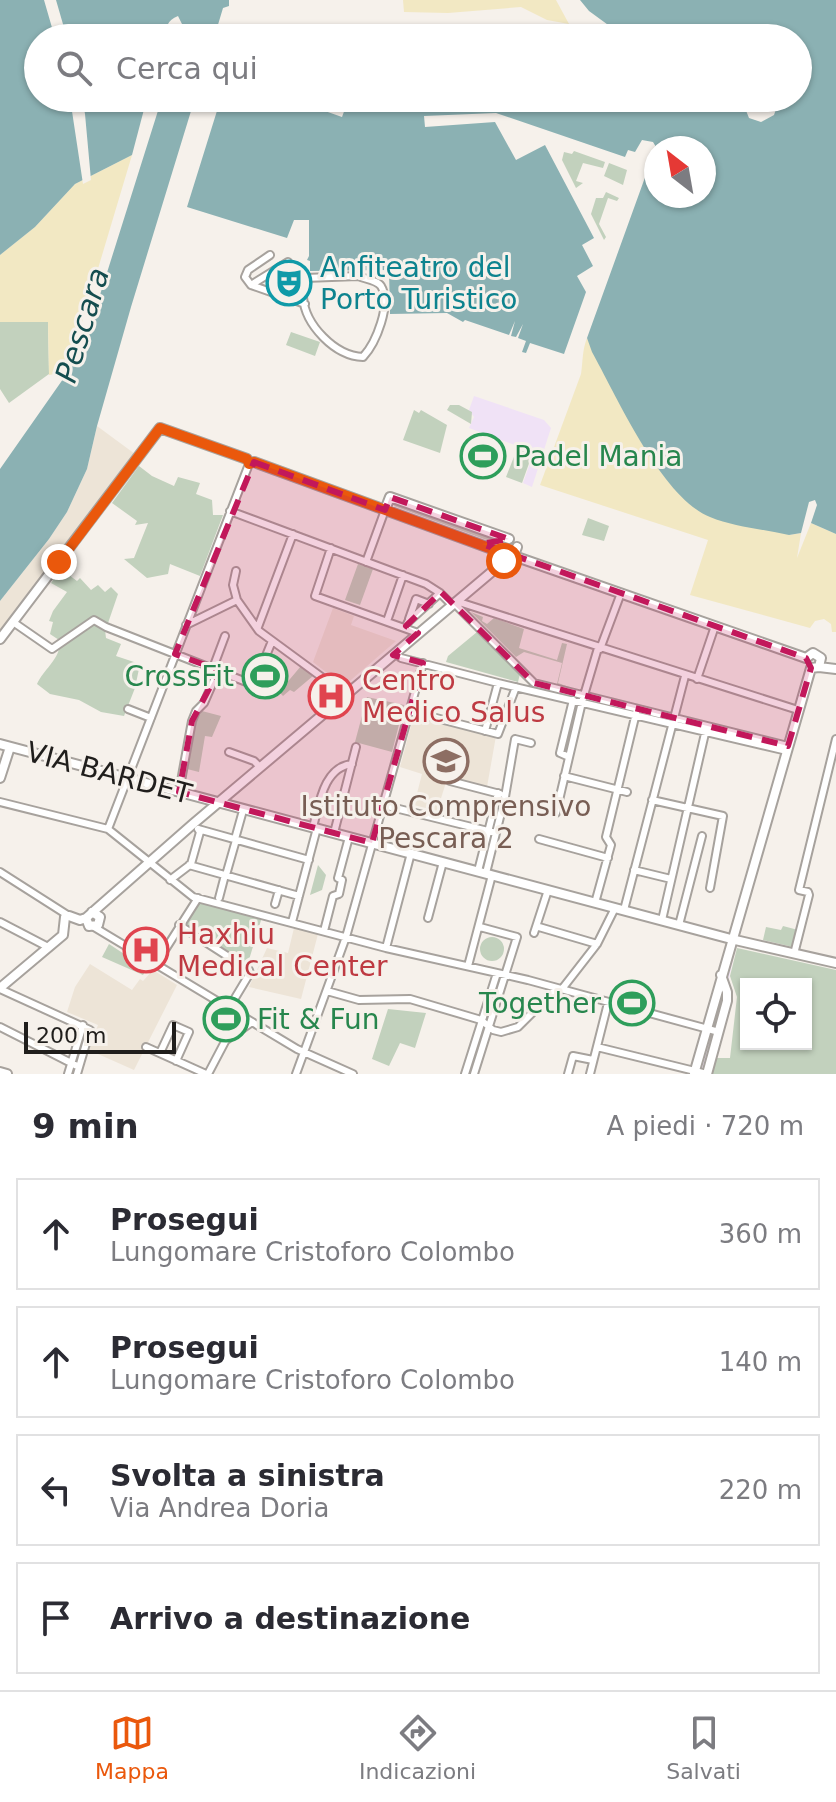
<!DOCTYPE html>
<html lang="it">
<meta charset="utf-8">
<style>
:root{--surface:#fff;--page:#f2f2f3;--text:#2b2b33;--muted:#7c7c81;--line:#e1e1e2;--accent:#ea580c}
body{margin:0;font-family:"DejaVu Sans",sans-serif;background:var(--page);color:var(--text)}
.controls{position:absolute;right:24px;bottom:24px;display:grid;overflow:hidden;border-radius:0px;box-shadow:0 2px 6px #0004}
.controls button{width:72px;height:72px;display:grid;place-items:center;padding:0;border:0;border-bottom:2px solid var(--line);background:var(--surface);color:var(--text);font:40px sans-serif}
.compass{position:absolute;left:644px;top:136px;width:72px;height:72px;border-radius:50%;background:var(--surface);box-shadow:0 2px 6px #0004;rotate:329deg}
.scale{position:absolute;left:24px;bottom:20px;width:152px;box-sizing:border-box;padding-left:8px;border:4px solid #201e1c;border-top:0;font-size:22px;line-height:28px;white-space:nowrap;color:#201e1c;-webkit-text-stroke:6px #f6f1eb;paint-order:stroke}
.stop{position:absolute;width:24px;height:24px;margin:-18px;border:6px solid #ea580c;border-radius:50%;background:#fff}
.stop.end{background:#ea580c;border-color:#fff;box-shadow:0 2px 8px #0008}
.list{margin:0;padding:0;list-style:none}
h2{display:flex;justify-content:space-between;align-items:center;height:104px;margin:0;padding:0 32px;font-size:34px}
h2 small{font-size:26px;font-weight:400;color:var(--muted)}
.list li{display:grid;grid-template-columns:52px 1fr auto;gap:24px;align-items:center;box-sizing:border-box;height:112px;margin:0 16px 16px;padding:0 16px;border:2px solid var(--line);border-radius:0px}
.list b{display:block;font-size:30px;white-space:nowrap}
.list p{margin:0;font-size:26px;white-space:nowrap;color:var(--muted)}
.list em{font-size:26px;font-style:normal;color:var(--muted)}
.icon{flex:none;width:44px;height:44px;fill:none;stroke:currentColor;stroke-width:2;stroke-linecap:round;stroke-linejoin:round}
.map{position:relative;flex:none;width:836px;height:1074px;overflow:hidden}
.search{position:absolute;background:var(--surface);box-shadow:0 2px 6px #0004;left:24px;right:24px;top:24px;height:88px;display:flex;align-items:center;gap:20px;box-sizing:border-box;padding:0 28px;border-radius:44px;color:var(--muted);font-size:30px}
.sheet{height:616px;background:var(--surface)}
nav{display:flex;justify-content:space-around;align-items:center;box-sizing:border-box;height:112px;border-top:2px solid var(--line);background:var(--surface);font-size:22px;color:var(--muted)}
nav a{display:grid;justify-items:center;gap:4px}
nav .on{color:var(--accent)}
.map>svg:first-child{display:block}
.commercial{fill:#f0e2f6}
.built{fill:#ede4d7}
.green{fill:#c2d1bd;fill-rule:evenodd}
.sand{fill:#f2e8c3}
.water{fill:#8bb1b3;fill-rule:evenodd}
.pier{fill:#f6f1eb}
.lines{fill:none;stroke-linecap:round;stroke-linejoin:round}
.street-casing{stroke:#a7a29d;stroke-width:10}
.secondary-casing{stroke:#a7a29d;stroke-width:12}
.street{stroke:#fff;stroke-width:6}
.secondary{stroke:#fff;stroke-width:8}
.route{stroke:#ea580c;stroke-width:10}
.marked{fill:#c2185b;fill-opacity:0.2;stroke:#c2185b;stroke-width:6;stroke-dasharray:16 10;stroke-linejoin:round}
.labels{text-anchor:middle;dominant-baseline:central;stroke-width:6;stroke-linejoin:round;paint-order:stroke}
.culture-label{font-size:28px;fill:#0d838f;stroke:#f6f1eb;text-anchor:start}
.leisure-label{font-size:28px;fill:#27864d;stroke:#f6f1eb;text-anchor:start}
.health-label{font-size:28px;fill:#be3a42;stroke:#f6f1eb;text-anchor:start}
.street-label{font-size:28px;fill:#201e1c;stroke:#f6f1eb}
.education-label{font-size:28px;fill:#785e54;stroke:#f6f1eb}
.water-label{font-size:30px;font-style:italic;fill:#144d4f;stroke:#f6f1eb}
</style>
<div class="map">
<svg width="836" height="1074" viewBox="0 0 836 1074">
<rect width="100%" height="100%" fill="#f6f1eb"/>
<path class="commercial" d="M 474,396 L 544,420 L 551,428 L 532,487 L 523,483 L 534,452 L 469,428 L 474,417 L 469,410 Z
M 730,945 L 736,946 L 708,1074 L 694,1074 Z"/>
<path class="built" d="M 97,426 L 135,454 L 0,633 L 0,601 L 49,539 L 67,512 L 87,469 Z
M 333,608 L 354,616 L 351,625 L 396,641 L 344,686 L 313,662 Z
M 414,715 L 496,736 L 487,787 L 448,776 L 437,811 L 414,805 L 422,774 L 400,767 Z
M 294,928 L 318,934 L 301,999 L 249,987 L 267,948 L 288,953 Z
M 90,964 L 132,990 L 140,979 L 143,981 L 153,970 L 177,985 L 134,1070 L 89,1050 L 98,1025 L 67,1012 L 75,987 Z"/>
<path class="green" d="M 574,151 L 605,162 L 603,168 L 583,163 L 576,181 L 583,183 L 576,188 L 562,160 L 564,152 L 572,154 Z
M 609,163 L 627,170 L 623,185 L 604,176 Z
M 606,192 L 619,198 L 617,201 L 608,198 L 599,224 L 606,237 L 604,240 L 591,214 L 596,198 L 603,198 Z
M 0,322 L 48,322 L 49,374 L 9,403 L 0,389 Z
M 291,332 L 320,342 L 315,356 L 286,345 Z
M 450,405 L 459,405 L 472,412 L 471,424 L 447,410 Z
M 414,410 L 419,413 L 421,410 L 447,425 L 440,453 L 403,440 Z
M 483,433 L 498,439 L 487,471 L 471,465 Z
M 517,449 L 532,455 L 522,483 L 506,477 Z
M 139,466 L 152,476 L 174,486 L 178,477 L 200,483 L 196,494 L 212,500 L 213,515 L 223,515 L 200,576 L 170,564 L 168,574 L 147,578 L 124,559 L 134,558 L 148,523 L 135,525 L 137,521 L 112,503 Z
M 395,503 L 496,539 L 498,540 L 495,543 L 394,506 Z
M 588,518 L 609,526 L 604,541 L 582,535 Z
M 358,564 L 373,569 L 360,605 L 345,600 Z
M 70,565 L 65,572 L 77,581 L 80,578 L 91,590 L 98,585 L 105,592 L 111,587 L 118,594 L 107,626 L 93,617 L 63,640 L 59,640 L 50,634 L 53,622 L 49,621 L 53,611 L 67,592 L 51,583 L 63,566 Z
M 471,612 L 483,617 L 482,621 L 487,624 L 494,618 L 524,629 L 519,648 L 557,660 L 562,643 L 567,644 L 558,683 L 572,688 L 557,684 L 562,663 L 524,652 L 516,657 Z
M 96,623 L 105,630 L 106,638 L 121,644 L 116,656 L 140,664 L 135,688 L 124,716 L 101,712 L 79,700 L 50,694 L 37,684 C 44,669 57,662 60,645 C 73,639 83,626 96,623 Z
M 477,632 L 520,674 L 518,682 L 446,662 L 448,656 Z
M 301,666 L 313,676 L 294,692 L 290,690 L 283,696 L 279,692 Z
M 367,697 L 404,705 L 392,752 L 355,742 Z
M 202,711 L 221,716 L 212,737 L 205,736 L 199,772 L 187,769 L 193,724 L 198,712 Z
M 318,865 L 326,875 L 322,890 L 310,895 Z
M 200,902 L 262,917 L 248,963 L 184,924 Z
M 783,926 L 798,930 L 793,947 L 763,940 L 766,927 L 781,930 Z
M480 949a12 12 0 1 1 24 0a12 12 0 1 1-24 0Z
M 109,944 L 147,969 L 143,975 L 102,957 Z
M 737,948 L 836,970 L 836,1074 L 712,1074 L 716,1058 L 730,1058 L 737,997 L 730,976 ZM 746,984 L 806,984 L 806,1044 L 746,1044 Z
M 388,1009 L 426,1013 L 415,1048 L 400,1043 L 389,1066 L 372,1059 Z"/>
<path class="sand" d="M 403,0 L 556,0 L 569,24 L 547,20 L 521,7 L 448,13 L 404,12 Z
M 132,155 L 71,359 L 55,374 L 49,375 L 48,322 L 0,322 L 0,255 L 35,227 L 75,184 Z
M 587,338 L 644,447 L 789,535 L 801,533 L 797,558 L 811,523 L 836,534 L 836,632 L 832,632 L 831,624 L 824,619 L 815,621 L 810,628 L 690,595 L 708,540 L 540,485 L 581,374 C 583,361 582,351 587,338 Z"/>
<path class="water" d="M 0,0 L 229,0 L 229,6 L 223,8 L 214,38 L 181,38 L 184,28 L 178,16 C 167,20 166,28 164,38 L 38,38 L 38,98 L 147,98 L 132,155 L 75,184 L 35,227 L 0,255 Z
M 580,0 L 836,0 L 836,534 L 811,523 L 817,505 L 815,500 L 809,502 L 801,533 L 789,535 C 763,529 734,527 710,517 C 662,498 617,397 592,352 L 587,338 L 656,147 L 653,142 L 642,140 L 635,152 L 628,150 L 625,157 L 496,113 L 424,116 L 425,127 L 495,122 L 516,160 L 545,145 L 594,238 L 582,245 L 593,266 L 577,276 L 586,292 L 564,354 L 530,343 L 526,353 L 522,352 L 526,341 L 518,338 L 523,324 L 516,337 L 511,336 L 515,321 L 509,335 L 465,320 L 463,322 L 447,313 L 390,314 L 389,270 L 310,271 L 310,261 L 307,260 L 309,256 L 309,220 L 294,220 L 287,238 L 187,207 L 221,98 L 288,98 L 342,117 L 349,98 L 728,98 L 743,103 L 749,118 L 761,122 L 774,115 L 777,106 L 775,98 L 798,98 L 798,38 L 626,38 L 589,11 ZM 656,148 L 704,148 L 704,196 L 656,196 Z
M 520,28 L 547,38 L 365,38 L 365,34 Z
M 162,98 L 195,98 L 131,307 L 97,426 L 87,469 L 67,512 L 49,539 L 0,601 L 0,469 L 82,352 Z"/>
<path class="pier" d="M 44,0 L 56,0 L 67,38 L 55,38 Z
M 70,98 L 82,98 L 85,114 L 91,180 L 83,184 Z"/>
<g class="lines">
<g class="street-casing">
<path id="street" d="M 288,262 L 251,285 L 305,304
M 358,276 C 365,279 377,280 381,286 C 392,304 376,343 363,357 C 335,356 305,325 303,297 C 303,291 305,284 305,278 Z
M 251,285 L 245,277 L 248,270 L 270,255
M 230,511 L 426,584 L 440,593 L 452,605
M 331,548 L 315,596 L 418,633
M 366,562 L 385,510
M 236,571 L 233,585 L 237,600
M 458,600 L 462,603 L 798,710
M 454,603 L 534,683 L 788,746
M 409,619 L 416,599 L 429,604
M 387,621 L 403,575
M 13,622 L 52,649 L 94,620 L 106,627 L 254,685 L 272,641
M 186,625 L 237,600 L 259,631 L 346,695
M 258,627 L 293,534
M 405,628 L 408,622 L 440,593
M 600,649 L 621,593
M 395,653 L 401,658 L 498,683 L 787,751
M 213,668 L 225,636
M 697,679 L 715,626
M 128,709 L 151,718
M 409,711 L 498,734 L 516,687
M 485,731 L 498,683
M 229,752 L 254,761 L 260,767
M 569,757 L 560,753 L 573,700
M 564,776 L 627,792
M 450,781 L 500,794
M 179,792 L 192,721 L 196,711 L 204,703 L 218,671
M 652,800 L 723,816 L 710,888
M 0,802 L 108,829 L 193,897 L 386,948 L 528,980 L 719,1032
M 383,805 L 496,833
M 556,813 L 582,702 L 598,648
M 313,827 C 319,806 323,767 352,764
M 108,829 L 249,464
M 198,829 L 309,860
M 334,833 L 356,747
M 235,839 L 242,814
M 539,839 L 608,858
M 189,865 L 299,896
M 634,870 L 671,879
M 478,871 L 498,793
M 0,872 L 69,916
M 486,873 L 505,797 L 515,739 L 531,743
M 226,875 L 236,840
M 170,880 L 191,864 L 200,832 L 198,829
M 219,898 L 225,875
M 595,903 L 611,845 L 606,837 L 636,713
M 275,904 L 279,890
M 624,910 L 685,676
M 428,918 L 443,862
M 662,920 L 706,729
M 0,922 L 48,947
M 292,922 L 317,828
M 179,925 L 249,970 L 250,973 L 229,1008
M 679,925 L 702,836
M 94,927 L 297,1049 L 353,1074
M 539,927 L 597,944
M 324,931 L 333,896 L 339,894 L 342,880 L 338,878 L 349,837
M 534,933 L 548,890
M 386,948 L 411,853
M 794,954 L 809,895 L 808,892 L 799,890 L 836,739
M 156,964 L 198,898
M 468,966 L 492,875
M 0,989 L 90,1030 L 77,1074
M 562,989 L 597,944 L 615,908
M 327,991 L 359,1000 L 410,999 L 481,1020 L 493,1030 L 501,1032 L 518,1027 L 557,988
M 0,1027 L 79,1067
M 225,1041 L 252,1022
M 146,1047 L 206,1074
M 597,1047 L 707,1074
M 160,1053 L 173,1025 L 189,1032 L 176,1061
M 68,1074 L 83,1025
M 208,1074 L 239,1015
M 296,1074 L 346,937 L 423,663
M 465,1074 L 497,973
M 474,1074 L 517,937 L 480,927
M 568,1074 L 573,1056 L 593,1060
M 590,1074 L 608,1003"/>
</g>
<g class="secondary-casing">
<path id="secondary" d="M 254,462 L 503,553
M 385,510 L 390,497 L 509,539
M 511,555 L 806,658
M 0,639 L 160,428 L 247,459
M 806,658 L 813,653 L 821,658 L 819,667 L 811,668
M 819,667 L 836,669
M 0,744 L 731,939 L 836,963
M 0,778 L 10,747
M 86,918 L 193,824 L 501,564 L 507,555 L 515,552 L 517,547
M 86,918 L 89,926 L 98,925 L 100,917 L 92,912
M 0,988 L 63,935 L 65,917 L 69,916 L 80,920 L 86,918
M 0,1072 L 7,1074
M 694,1074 L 811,668
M 707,1074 L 727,1001 L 727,992 L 721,975"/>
</g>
<use href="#street" class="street"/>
<use href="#secondary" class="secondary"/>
</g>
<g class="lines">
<path class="route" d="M 59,562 L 160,428 L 247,459 L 249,464 L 254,462 L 503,553 L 507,555 L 504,561"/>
</g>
<path class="marked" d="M 254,462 L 385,510 L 390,497 L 509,539 L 482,544 L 806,658 L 811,668 L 788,746 L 534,683 L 441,592 L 406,626 L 418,633 L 393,655 L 423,663 L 372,843 L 179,792 L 192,721 L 219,670 L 175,654 Z"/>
<defs>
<g id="theatre-ring" transform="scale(2.3)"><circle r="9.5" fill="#f6f1eb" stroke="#0f9aa8" stroke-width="1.5"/><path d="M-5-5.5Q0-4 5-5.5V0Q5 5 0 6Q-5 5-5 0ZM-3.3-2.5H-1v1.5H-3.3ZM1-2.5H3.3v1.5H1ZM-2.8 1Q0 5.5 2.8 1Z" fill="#0f9aa8"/></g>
<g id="stadium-ring" transform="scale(2.3)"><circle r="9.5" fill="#f6f1eb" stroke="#2e9e5b" stroke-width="1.5"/><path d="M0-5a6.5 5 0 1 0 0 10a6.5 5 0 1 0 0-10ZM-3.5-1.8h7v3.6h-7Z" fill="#2e9e5b"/></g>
<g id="hospital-ring" transform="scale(2.3)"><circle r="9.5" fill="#f6f1eb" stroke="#e0444e" stroke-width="1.5"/><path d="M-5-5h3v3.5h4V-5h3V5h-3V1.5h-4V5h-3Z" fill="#e0444e"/></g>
<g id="school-ring" transform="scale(2.3)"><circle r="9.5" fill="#f6f1eb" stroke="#8d6e63" stroke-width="1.5"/><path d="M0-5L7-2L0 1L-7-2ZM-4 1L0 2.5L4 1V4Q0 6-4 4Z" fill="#8d6e63"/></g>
</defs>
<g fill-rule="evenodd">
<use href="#theatre-ring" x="289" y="283"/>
<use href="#stadium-ring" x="483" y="456"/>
<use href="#stadium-ring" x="265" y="676"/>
<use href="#hospital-ring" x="331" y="696"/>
<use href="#school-ring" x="446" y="761"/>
<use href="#hospital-ring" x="146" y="950"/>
<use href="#stadium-ring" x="632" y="1003"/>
<use href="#stadium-ring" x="226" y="1019"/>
</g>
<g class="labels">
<g class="culture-label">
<text x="320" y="267">Anfiteatro del<tspan x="320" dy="32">Porto Turistico</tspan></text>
</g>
<g class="leisure-label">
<text x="514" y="456">Padel Mania</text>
<text x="234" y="676" text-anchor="end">CrossFit</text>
<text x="601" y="1003" text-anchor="end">Together</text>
<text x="257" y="1019">Fit &amp; Fun</text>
</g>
<g class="health-label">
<text x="362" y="680">Centro<tspan x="362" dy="32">Medico Salus</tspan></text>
<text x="177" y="934">Haxhiu<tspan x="177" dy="32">Medical Center</tspan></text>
</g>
<g class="street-label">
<text transform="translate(109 773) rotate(15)">VIA BARDET</text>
</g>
<g class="education-label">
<text x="446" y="806">Istituto Comprensivo<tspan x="446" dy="32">Pescara 2</tspan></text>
</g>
<g class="water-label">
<text transform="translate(82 325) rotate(-73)">Pescara</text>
</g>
</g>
</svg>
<div class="controls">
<button><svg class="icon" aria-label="locate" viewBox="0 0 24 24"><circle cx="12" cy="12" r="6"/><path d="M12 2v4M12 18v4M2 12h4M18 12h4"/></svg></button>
</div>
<svg class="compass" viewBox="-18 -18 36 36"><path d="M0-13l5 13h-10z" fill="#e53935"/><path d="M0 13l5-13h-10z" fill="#7c7c81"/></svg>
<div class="scale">200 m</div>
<div class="stop" style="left:504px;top:561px"></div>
<div class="stop end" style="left:59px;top:562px"></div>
<div class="search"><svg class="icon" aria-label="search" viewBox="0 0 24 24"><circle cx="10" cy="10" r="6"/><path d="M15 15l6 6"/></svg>Cerca qui</div>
</div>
<section class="sheet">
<h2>9 min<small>A piedi · 720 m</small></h2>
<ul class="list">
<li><svg class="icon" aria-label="ahead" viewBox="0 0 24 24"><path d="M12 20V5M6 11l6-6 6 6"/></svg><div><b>Prosegui</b><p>Lungomare Cristoforo Colombo</p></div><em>360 m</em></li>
<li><svg class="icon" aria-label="ahead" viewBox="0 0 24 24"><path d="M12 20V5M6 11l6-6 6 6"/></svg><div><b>Prosegui</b><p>Lungomare Cristoforo Colombo</p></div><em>140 m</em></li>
<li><svg class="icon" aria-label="left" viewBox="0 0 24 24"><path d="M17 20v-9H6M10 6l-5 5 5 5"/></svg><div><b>Svolta a sinistra</b><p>Via Andrea Doria</p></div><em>220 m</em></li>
<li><svg class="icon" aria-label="arrive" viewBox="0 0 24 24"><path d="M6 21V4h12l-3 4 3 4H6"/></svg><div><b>Arrivo a destinazione</b></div></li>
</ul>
</section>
<nav>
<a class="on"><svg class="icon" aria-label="map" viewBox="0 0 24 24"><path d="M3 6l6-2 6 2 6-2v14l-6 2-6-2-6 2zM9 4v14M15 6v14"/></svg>Mappa</a>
<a><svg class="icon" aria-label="directions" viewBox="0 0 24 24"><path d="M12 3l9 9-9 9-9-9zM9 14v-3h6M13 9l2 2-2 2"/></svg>Indicazioni</a>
<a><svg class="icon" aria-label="saved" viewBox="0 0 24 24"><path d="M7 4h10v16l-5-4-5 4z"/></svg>Salvati</a>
</nav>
